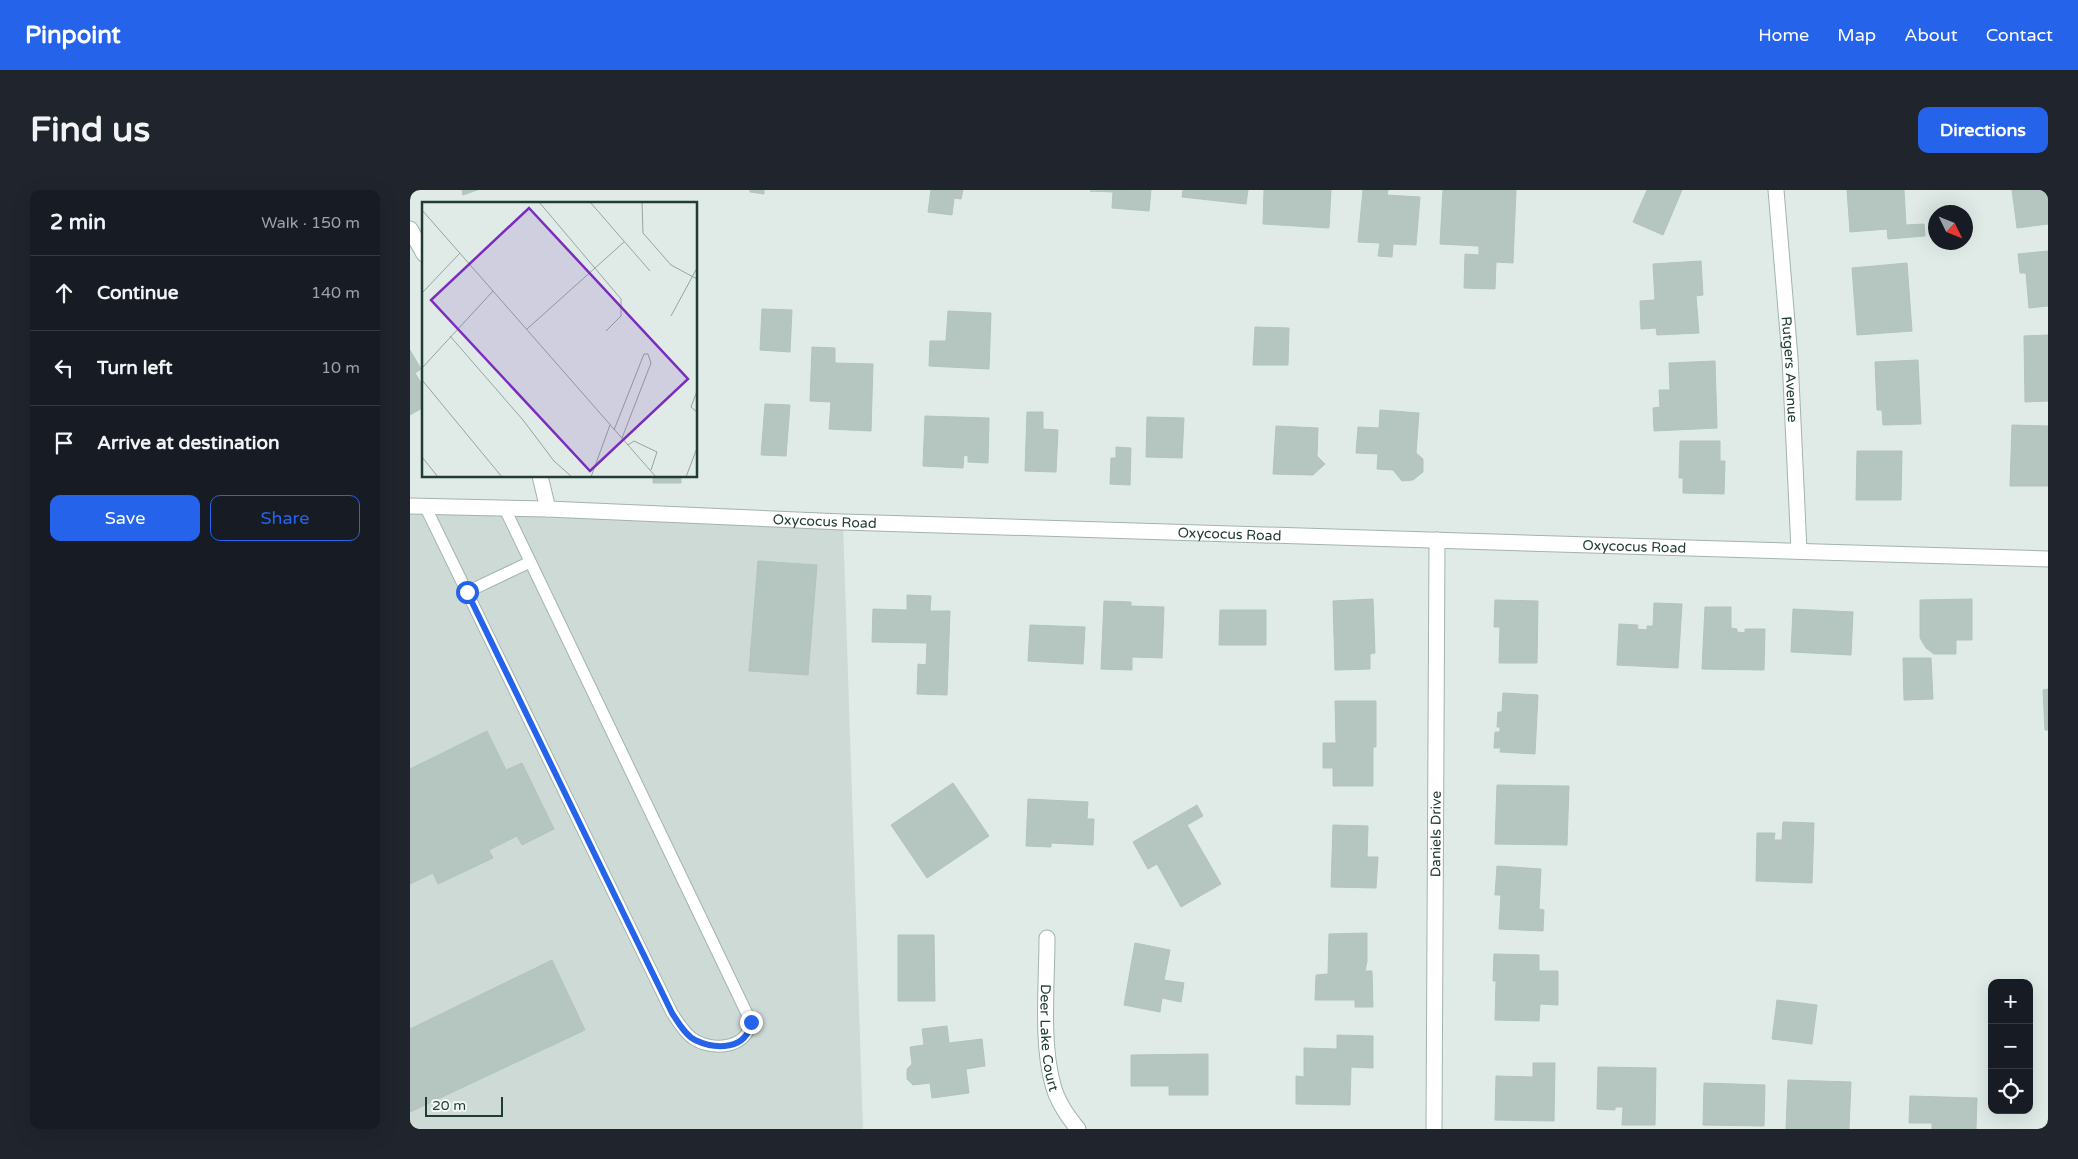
<!DOCTYPE html>
<meta charset="utf-8">
<style>
:root{--surface:#171b24;--page:#20242c;--text:#f1f3f6;--muted:#9ea1a6;--line:#363941;--accent:#2563eb}
body{margin:0;font-family:"Varela Round",sans-serif;background:var(--page);color:var(--text)}
.controls{position:absolute;right:15px;bottom:15px;display:grid;overflow:hidden;border-radius:10px;box-shadow:0 5px 20px #0002}
.controls button{width:45px;height:45px;display:grid;place-items:center;padding:0;border:0;border-bottom:1px solid var(--line);background:var(--surface);color:var(--text);font:25px sans-serif}
.compass{position:absolute;left:1518px;top:15px;width:45px;height:45px;border-radius:50%;background:var(--surface);box-shadow:0 5px 20px #0002;rotate:133deg}
.scale{position:absolute;left:15px;bottom:12px;width:78px;box-sizing:border-box;padding-left:5px;border:2px solid #213b36;border-top:0;font-size:14px;line-height:18px;white-space:nowrap;color:#213b36;-webkit-text-stroke:4px #f0f7f4;paint-order:stroke}
.stop{position:absolute;width:15px;height:15px;margin:-11px;border:4px solid #2563eb;border-radius:50%;background:#fff}
.stop.end{background:#2563eb;border-color:#fff;box-shadow:0 1px 5px #0008}
.list{margin:0;padding:0;list-style:none}
h2{display:flex;justify-content:space-between;align-items:center;height:65px;margin:0;padding:0 20px;font-size:21px}
h2 small{font-size:16px;font-weight:400;color:var(--muted)}
.list li{display:grid;grid-template-columns:32px 1fr auto;gap:15px;align-items:center;box-sizing:border-box;height:75px;padding:0 20px;border-top:1px solid var(--line)}
.list b{display:block;font-size:19px;white-space:nowrap}
.list em{font-size:16px;font-style:normal;color:var(--muted)}
.actions{display:flex;gap:10px;padding:15px 20px}
.actions a{flex:1;padding:11px 0;border:1px solid var(--accent);border-radius:10px;text-align:center;font-size:18px;color:var(--accent)}
.actions .main{background:var(--accent);color:#fff}
.icon{flex:none;width:28px;height:28px;fill:none;stroke:currentColor;stroke-width:2;stroke-linecap:round;stroke-linejoin:round}
.map{position:relative;flex:none;width:1638px;height:939px;overflow:hidden;border-radius:10px}
header{display:flex;align-items:center;gap:30px;box-sizing:border-box;height:70px;padding:0 25px;background:var(--accent);color:#fff}
header strong{font-size:24px}
nav{display:flex;gap:28px;margin-inline-start:auto;font-size:18px}
.intro{display:flex;align-items:center;justify-content:space-between;box-sizing:border-box;height:120px;padding:0 30px}
h1{margin:0;font-size:35px}
.button{padding:12px 22px;border-radius:10px;background:var(--accent);color:#fff;font-size:18px;font-weight:700}
main{display:flex;gap:30px;padding:0 30px}
aside{flex:1;background:var(--surface);border-radius:10px;box-shadow:0 5px 20px #0002}
.map>svg:first-child{display:block}
.built{fill:#cedad6}
.building{fill:#b5c5c0;stroke:#b2c4be}
.lines{fill:none;stroke-linecap:round;stroke-linejoin:round}
.lane-casing{stroke:#a3b3ae;stroke-width:13}
.street-casing{stroke:#a3b3ae;stroke-width:17}
.lane{stroke:#fff;stroke-width:11}
.street{stroke:#fff;stroke-width:15}
.route{stroke:#2563eb;stroke-width:6}
.labels{text-anchor:middle;dominant-baseline:central;stroke-width:4;stroke-linejoin:round;paint-order:stroke}
.street-label{font-size:14px;fill:#213b36;stroke:#f0f7f4}
.inset-road{fill:none;stroke:#94a5a0;stroke-width:1}
.view{fill:#7b2cbf;fill-opacity:0.15;stroke:#7b2cbf;stroke-width:2.5}
.inset-edge{fill:none;stroke:#213b36;stroke-width:2.5}
</style>
<header>
<strong>Pinpoint</strong>
<nav><a>Home</a><a>Map</a><a>About</a><a>Contact</a></nav>
</header>
<div class="intro"><h1>Find us</h1><a class="button">Directions</a></div>
<main>
<aside>
<h2>2 min<small>Walk · 150 m</small></h2>
<ul class="list">
<li><svg class="icon" aria-label="ahead" viewBox="0 0 24 24"><path d="M12 20V5M6 11l6-6 6 6"/></svg><div><b>Continue</b></div><em>140 m</em></li>
<li><svg class="icon" aria-label="left" viewBox="0 0 24 24"><path d="M17 20v-9H6M10 6l-5 5 5 5"/></svg><div><b>Turn left</b></div><em>10 m</em></li>
<li><svg class="icon" aria-label="arrive" viewBox="0 0 24 24"><path d="M6 21V4h12l-3 4 3 4H6"/></svg><div><b>Arrive at destination</b></div></li>
</ul>
<div class="actions"><a class="main">Save</a><a>Share</a></div>
</aside>
<div class="map">
<svg width="1638" height="939" viewBox="0 0 1638 939">
<rect width="100%" height="100%" fill="#e0ebe7"/>
<path class="built" d="M 0,316 L 433,332 L 453,939 L 0,939 Z"/>
<path class="building" d="M 52,0 L 67,0 L 53,5 Z
M 340,0 L 354,0 L 354,4 L 340,2 Z
M 521,0 L 553,0 L 551,9 L 544,8 L 542,25 L 518,22 Z
M 741,0 L 739,21 L 702,18 L 703,2 L 680,1 Z
M 773,0 L 838,0 L 836,14 L 772,7 Z
M 854,0 L 921,0 L 919,38 L 853,34 Z
M 953,0 L 978,0 L 977,5 L 1010,7 L 1006,55 L 983,54 L 982,67 L 968,66 L 970,53 L 948,52 Z
M 1033,0 L 1106,0 L 1103,73 L 1086,72 L 1085,99 L 1054,98 L 1055,64 L 1069,65 L 1069,56 L 1030,54 Z
M 1237,0 L 1272,0 L 1253,45 L 1223,32 Z
M 1437,0 L 1494,0 L 1496,35 L 1514,34 L 1515,46 L 1478,49 L 1477,39 L 1440,42 Z
M 1602,0 L 1638,0 L 1638,34 L 1607,38 Z
M 1638,61 L 1638,116 L 1619,118 L 1616,83 L 1610,83 L 1608,64 Z
M 1291,71 L 1293,105 L 1286,106 L 1289,143 L 1247,145 L 1246,138 L 1231,139 L 1230,111 L 1245,110 L 1243,74 Z
M 1497,73 L 1502,141 L 1447,145 L 1442,78 Z
M 352,119 L 382,120 L 380,162 L 350,160 Z
M 538,121 L 581,123 L 579,179 L 519,176 L 520,151 L 536,151 Z
M 845,137 L 879,138 L 878,175 L 843,175 Z
M 1638,145 L 1638,211 L 1615,212 L 1614,146 Z
M 402,157 L 425,158 L 425,173 L 463,174 L 461,241 L 419,239 L 421,212 L 400,211 Z
M 0,160 L 11,179 L 5,183 L 14,198 L 14,217 L 0,225 Z
M 1508,170 L 1511,234 L 1473,235 L 1472,220 L 1467,220 L 1465,172 Z
M 1305,171 L 1307,238 L 1244,241 L 1243,218 L 1250,217 L 1249,200 L 1260,200 L 1259,173 Z
M 355,214 L 380,215 L 376,266 L 351,265 Z
M 970,220 L 1009,223 L 1006,263 L 1013,269 L 1013,282 L 1003,290 L 992,291 L 983,280 L 967,279 L 968,264 L 946,263 L 948,237 L 969,238 Z
M 617,222 L 633,222 L 633,239 L 648,240 L 646,282 L 615,281 Z
M 515,226 L 579,228 L 578,273 L 558,272 L 558,266 L 554,265 L 553,278 L 513,276 Z
M 737,227 L 774,228 L 772,268 L 736,267 Z
M 1602,235 L 1638,236 L 1638,296 L 1600,296 Z
M 866,236 L 908,238 L 907,266 L 915,274 L 903,285 L 863,284 Z
M 1270,251 L 1310,251 L 1310,271 L 1315,271 L 1314,304 L 1273,303 L 1273,288 L 1269,288 Z
M 706,257 L 721,258 L 720,295 L 700,294 L 701,268 L 706,268 Z
M 1447,261 L 1492,261 L 1491,310 L 1446,310 Z
M 243,286 L 271,286 L 271,293 L 243,293 Z
M 348,371 L 407,375 L 398,485 L 339,481 Z
M 497,405 L 521,406 L 520,421 L 540,421 L 537,505 L 507,504 L 508,474 L 516,475 L 517,453 L 462,452 L 463,419 L 497,420 Z
M 963,409 L 965,463 L 960,464 L 960,479 L 925,480 L 923,411 Z
M 1562,409 L 1562,450 L 1546,450 L 1546,464 L 1524,464 L 1516,458 L 1510,448 L 1510,410 Z
M 1085,410 L 1128,411 L 1127,473 L 1089,473 L 1090,437 L 1084,437 Z
M 694,411 L 721,412 L 721,416 L 754,417 L 752,468 L 722,467 L 722,480 L 691,479 Z
M 1244,413 L 1272,414 L 1268,478 L 1207,475 L 1209,434 L 1228,435 L 1227,439 L 1237,440 L 1237,436 L 1243,436 Z
M 1295,417 L 1321,417 L 1321,438 L 1327,439 L 1327,442 L 1335,443 L 1335,439 L 1355,439 L 1354,480 L 1292,479 Z
M 1383,419 L 1443,422 L 1441,465 L 1381,462 Z
M 810,420 L 856,420 L 856,455 L 809,455 Z
M 620,435 L 675,437 L 673,474 L 618,471 Z
M 1493,468 L 1521,468 L 1523,509 L 1494,510 Z
M 1638,499 L 1638,540 L 1635,540 L 1633,500 Z
M 1093,503 L 1128,505 L 1125,564 L 1090,562 L 1091,558 L 1084,558 L 1085,542 L 1090,542 L 1090,537 L 1087,537 L 1088,522 L 1092,522 Z
M 925,511 L 966,511 L 966,557 L 963,557 L 963,596 L 923,596 L 923,578 L 913,578 L 913,553 L 926,553 Z
M 77,541 L 96,580 L 112,573 L 144,639 L 112,655 L 107,646 L 79,660 L 83,668 L 28,694 L 23,683 L 0,694 L 0,579 Z
M 543,593 L 579,646 L 517,688 L 481,635 Z
M 1087,595 L 1159,596 L 1157,655 L 1085,654 Z
M 618,609 L 678,612 L 677,629 L 684,629 L 683,655 L 641,653 L 641,657 L 616,656 Z
M 787,615 L 793,626 L 777,635 L 811,694 L 771,717 L 747,674 L 738,679 L 723,652 Z
M 1373,632 L 1404,633 L 1402,693 L 1346,691 L 1347,643 L 1365,643 L 1364,650 L 1372,650 Z
M 923,635 L 958,636 L 957,667 L 968,667 L 966,698 L 921,697 Z
M 1087,676 L 1131,679 L 1129,719 L 1134,720 L 1133,741 L 1089,739 L 1091,705 L 1085,705 Z
M 957,743 L 957,771 L 955,781 L 962,781 L 963,817 L 945,817 L 945,810 L 905,810 L 906,785 L 918,784 L 919,744 Z
M 488,745 L 524,745 L 525,811 L 488,811 Z
M 725,753 L 760,760 L 754,790 L 774,793 L 771,812 L 752,808 L 750,822 L 714,815 Z
M 1084,764 L 1129,765 L 1129,781 L 1148,781 L 1148,815 L 1130,814 L 1129,831 L 1085,830 L 1086,791 L 1083,791 Z
M 142,770 L 175,840 L 0,922 L 0,839 Z
M 1367,810 L 1407,815 L 1402,854 L 1362,849 Z
M 537,836 L 539,853 L 572,849 L 575,876 L 556,879 L 559,903 L 522,908 L 520,893 L 503,895 L 497,889 L 497,879 L 502,874 L 500,857 L 514,855 L 512,839 Z
M 927,845 L 963,846 L 963,878 L 941,877 L 940,915 L 886,914 L 886,886 L 894,887 L 894,858 L 927,859 Z
M 798,864 L 798,905 L 759,905 L 759,896 L 721,896 L 721,865 Z
M 1123,873 L 1145,873 L 1144,931 L 1085,930 L 1086,886 L 1123,887 Z
M 1188,877 L 1246,878 L 1245,935 L 1212,935 L 1213,917 L 1205,917 L 1205,920 L 1187,919 Z
M 1378,890 L 1441,892 L 1439,939 L 1376,939 Z
M 1294,893 L 1355,895 L 1354,936 L 1293,935 Z
M 1500,906 L 1567,908 L 1566,939 L 1522,939 L 1522,933 L 1499,933 Z"/>
<g class="lines">
<g class="lane-casing">
<path id="lane" d="M 15,316 L 262,823 C 268,832 273,841 282,848 C 301,862 337,859 341,832 L 94,317
M 57,402 L 120,372"/>
</g>
<g class="street-casing">
<g id="street">
<path id="s1" d="M 1366,0 L 1380,168 L 1389,360"/>
<path d="M 0,39 L 14,64"/>
<path d="M 130,286 L 138,319"/>
<path id="s2" d="M 0,316 L 138,319 L 433,332 L 1638,369"/>
<path id="s3" d="M 637,748 C 637,793 631,853 643,895 C 647,911 658,927 668,939"/>
<path id="s4" d="M 1024,939 L 1027,350"/>
</g>
</g>
<use href="#lane" class="lane"/>
<use href="#street" class="street"/>
</g>
<g class="lines">
<path class="route" d="M 57,402 L 262,823 C 268,832 275,845 285,850 C 306,860 337,860 341,832"/>
</g>
<g class="labels">
<g class="street-label">
<text stroke="none"><textPath href="#s1" startOffset="180">Rutgers Avenue</textPath></text>
<text stroke="none"><textPath href="#s2" startOffset="415">Oxycocus Road</textPath></text>
<text stroke="none"><textPath href="#s2" startOffset="820">Oxycocus Road</textPath></text>
<text stroke="none"><textPath href="#s2" startOffset="1225">Oxycocus Road</textPath></text>
<text stroke="none"><textPath href="#s4" startOffset="295">Daniels Drive</textPath></text>
<text stroke="none"><textPath href="#s3" startOffset="100">Deer Lake Court</textPath></text>
</g>
</g>
<g transform="translate(12 12)">
<rect width="275" height="275" fill="#e0ebe7"/>
<path class="inset-road" d="M 117,0 L 199,97 L 199,114 L 184,129M 168,0 L 228,69M 220,0 L 221,31 L 249,63 L 275,77M 0,8 L 234,275M 0,91 L 38,51M 249,114 L 275,66M 105,127 L 202,40M 28,134 L 101,218 L 132,259 L 150,275M 0,166 L 71,89M 0,178 L 80,275M 275,189 L 269,205 L 275,210M 192,228 L 222,152 L 226,152 L 229,161 L 200,236M 206,243 L 212,239 L 235,250 L 229,268M 0,255 L 16,275M 169,275 L 188,223M 264,275 L 275,246"/>
<path class="view" d="M 107,6 L 266,177 L 168,269 L 9,98 Z"/>
<rect width="275" height="275" class="inset-edge"/>
</g>
</svg>
<div class="controls">
<button>+</button>
<button>−</button>
<button><svg class="icon" aria-label="locate" viewBox="0 0 24 24"><circle cx="12" cy="12" r="6"/><path d="M12 2v4M12 18v4M2 12h4M18 12h4"/></svg></button>
</div>
<svg class="compass" viewBox="-18 -18 36 36"><path d="M0-13l5 13h-10z" fill="#e53935"/><path d="M0 13l5-13h-10z" fill="#9ea1a6"/></svg>
<div class="scale">20 m</div>
<div class="stop" style="left:57px;top:402px"></div>
<div class="stop end" style="left:341px;top:832px"></div>
</div>
</main>
